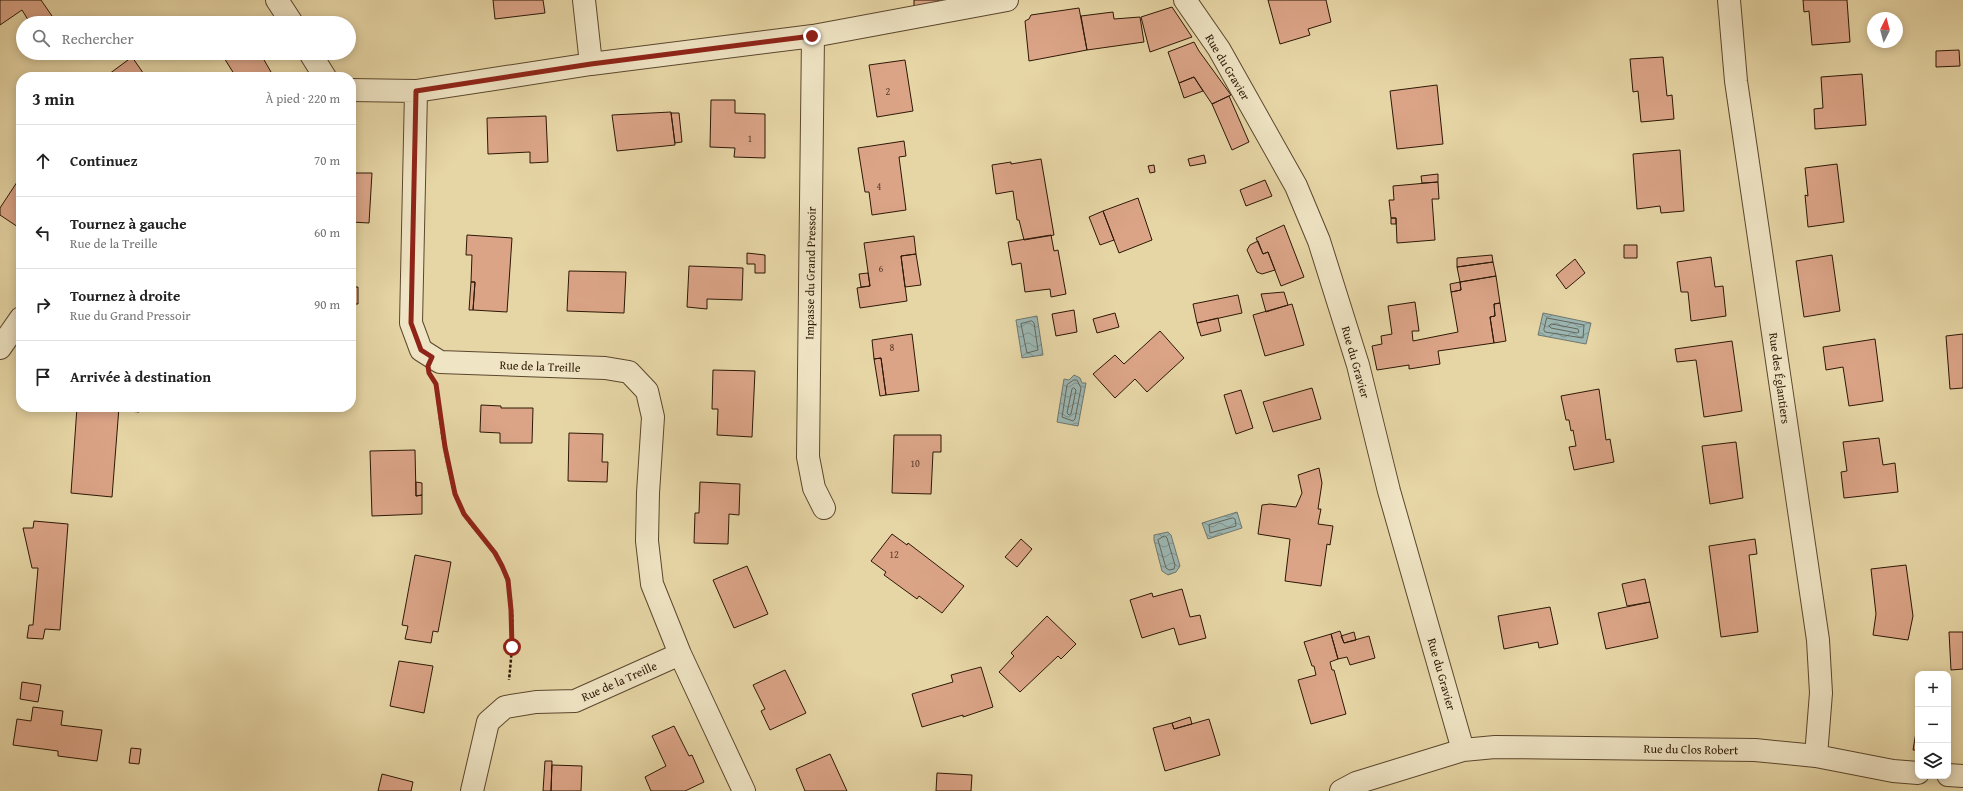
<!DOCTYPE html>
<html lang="fr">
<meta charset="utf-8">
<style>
:root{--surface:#fff;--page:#f2f2f2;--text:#222;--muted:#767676;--line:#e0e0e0}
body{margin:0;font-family:"Gentium Book Plus",serif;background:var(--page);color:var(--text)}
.controls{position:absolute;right:12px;bottom:12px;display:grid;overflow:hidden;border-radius:8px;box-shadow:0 2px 10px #0003}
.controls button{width:36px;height:36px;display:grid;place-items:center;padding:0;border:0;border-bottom:1px solid var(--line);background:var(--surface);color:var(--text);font:20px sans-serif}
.compass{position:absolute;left:1867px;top:12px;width:36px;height:36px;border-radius:50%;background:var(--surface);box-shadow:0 2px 10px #0003;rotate:6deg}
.stop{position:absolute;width:12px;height:12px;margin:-9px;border:3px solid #8f2418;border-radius:50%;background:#fff}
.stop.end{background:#8f2418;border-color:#fff;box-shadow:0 1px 4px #0008}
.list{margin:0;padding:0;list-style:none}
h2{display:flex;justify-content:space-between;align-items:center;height:52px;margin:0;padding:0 16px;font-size:17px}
h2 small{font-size:13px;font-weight:400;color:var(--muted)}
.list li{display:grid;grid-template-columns:26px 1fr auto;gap:12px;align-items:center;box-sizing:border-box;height:72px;padding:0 16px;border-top:1px solid var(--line)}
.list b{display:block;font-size:15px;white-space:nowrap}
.list p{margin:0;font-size:13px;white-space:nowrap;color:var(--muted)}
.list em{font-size:13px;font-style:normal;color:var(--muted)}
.icon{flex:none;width:22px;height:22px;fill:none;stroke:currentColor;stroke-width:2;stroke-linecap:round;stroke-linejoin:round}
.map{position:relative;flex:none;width:1963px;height:791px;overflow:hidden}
.search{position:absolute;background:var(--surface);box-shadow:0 2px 10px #0003;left:16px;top:16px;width:340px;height:44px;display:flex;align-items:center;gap:10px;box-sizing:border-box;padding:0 14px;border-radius:22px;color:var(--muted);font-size:15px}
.panel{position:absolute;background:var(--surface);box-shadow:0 2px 10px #0003;left:16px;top:72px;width:340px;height:340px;border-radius:16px}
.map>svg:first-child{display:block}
.water{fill:url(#water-waves);stroke:#70776d}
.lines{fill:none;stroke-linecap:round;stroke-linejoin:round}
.shore{stroke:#64675c;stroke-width:1}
.building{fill:#dba487;stroke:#2d1805}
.street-casing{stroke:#5b472d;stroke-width:24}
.path{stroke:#2d1805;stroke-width:2.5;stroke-dasharray:3 2;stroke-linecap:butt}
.street{stroke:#efe4c4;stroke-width:22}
.route{stroke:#8f2418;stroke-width:5}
.labels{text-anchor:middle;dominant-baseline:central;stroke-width:3;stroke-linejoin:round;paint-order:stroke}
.number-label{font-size:10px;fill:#583b26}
.street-label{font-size:12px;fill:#2d1805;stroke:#efe4c4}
</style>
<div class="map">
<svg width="1963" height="791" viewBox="0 0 1963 791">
<defs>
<pattern id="water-waves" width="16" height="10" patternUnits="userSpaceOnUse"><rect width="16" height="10" fill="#9cb6b2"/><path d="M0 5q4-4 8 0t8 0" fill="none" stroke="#80938f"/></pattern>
</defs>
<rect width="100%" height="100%" fill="#e6d5a5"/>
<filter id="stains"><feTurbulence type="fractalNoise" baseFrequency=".005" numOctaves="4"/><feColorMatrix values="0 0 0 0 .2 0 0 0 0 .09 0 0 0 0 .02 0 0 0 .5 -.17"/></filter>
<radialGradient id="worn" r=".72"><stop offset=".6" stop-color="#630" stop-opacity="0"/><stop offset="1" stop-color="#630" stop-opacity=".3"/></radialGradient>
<path class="water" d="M 1543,313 L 1591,323 L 1586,344 L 1538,335 Z
M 1037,316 L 1043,355 L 1022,358 L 1016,320 Z
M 1074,375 L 1080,378 L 1082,383 L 1086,383 L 1078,426 L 1057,422 L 1064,379 L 1069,380 Z
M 1237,512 L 1242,528 L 1208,539 L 1202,523 Z
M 1168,532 L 1171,535 L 1180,566 L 1176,572 L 1168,575 L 1162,571 L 1154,540 L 1154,535 Z"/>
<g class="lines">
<path class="shore" d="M 1547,318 L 1584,325 L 1583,338 L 1545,332 L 1544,330 Z
M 1032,321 L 1034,323 L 1038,350 L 1027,353 L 1021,324 Z
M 1552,324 L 1578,329 L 1579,332 L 1577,333 L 1551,328 L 1549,326 Z
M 1074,380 L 1077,380 L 1081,388 L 1075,419 L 1073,421 L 1062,417 L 1067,385 Z
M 1074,388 L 1076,390 L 1071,414 L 1069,415 L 1067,413 L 1072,389 Z
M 1233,518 L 1235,519 L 1236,526 L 1210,533 L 1209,525 Z
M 1165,536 L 1167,538 L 1175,565 L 1174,569 L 1169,570 L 1166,568 L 1158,540 Z"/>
</g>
<path class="building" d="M 0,0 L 41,0 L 52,16 L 41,23 L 30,23 L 22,10 L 0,25 Z
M 493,0 L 543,0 L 545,13 L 495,19 Z
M 914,0 L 939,0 L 939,3 L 914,6 Z
M 1268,0 L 1326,0 L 1331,22 L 1308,29 L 1310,35 L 1280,44 Z
M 1803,0 L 1847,0 L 1850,42 L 1812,45 L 1809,11 L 1804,12 Z
M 1172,7 L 1192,37 L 1150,52 L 1141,17 Z
M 1079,8 L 1087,50 L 1029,61 L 1025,21 L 1029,19 L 1031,15 Z
M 1113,12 L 1114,19 L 1140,17 L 1144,42 L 1087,50 L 1081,16 Z
M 1194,42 L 1199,51 L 1231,95 L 1212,104 L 1194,77 L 1179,83 L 1168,52 Z
M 1959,50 L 1960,66 L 1936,67 L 1936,51 Z
M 221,53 L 260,53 L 271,72 L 264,77 L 236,77 Z
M 132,57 L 146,77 L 105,77 Z
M 1663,57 L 1667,96 L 1672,95 L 1674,119 L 1641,122 L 1638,91 L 1633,92 L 1630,59 Z
M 905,60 L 913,111 L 877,117 L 869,65 Z
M 1862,74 L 1866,125 L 1815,129 L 1814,109 L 1823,108 L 1821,77 Z
M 1194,77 L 1203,91 L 1184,98 L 1179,83 Z
M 1437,85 L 1443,144 L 1397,149 L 1390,91 Z
M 1229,96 L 1249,142 L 1232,150 L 1212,104 Z
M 711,100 L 735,100 L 735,113 L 765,114 L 765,158 L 734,157 L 735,148 L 710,147 Z
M 671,112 L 675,145 L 617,151 L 612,115 Z
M 671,113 L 679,113 L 682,142 L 675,143 Z
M 546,116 L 548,162 L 530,163 L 530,152 L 488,154 L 487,118 Z
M 904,141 L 906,156 L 899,157 L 906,210 L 872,215 L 869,192 L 865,192 L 858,148 Z
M 1680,150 L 1684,211 L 1661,213 L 1660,206 L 1637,209 L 1633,154 Z
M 1204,155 L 1206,163 L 1190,166 L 1188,159 Z
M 1041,159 L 1054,235 L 1024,240 L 1019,220 L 1017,220 L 1013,191 L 996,194 L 992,165 L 1011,162 L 1011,164 Z
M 1837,164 L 1844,222 L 1808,227 L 1805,195 L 1808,196 L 1805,168 Z
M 1154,165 L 1155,172 L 1150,173 L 1148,166 Z
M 351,173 L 372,173 L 369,223 L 351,222 Z
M 1438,174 L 1438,182 L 1422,183 L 1421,176 Z
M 21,176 L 21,229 L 0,215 L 0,208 Z
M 1265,180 L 1272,196 L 1246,206 L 1240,190 Z
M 1438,182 L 1439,199 L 1432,199 L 1435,240 L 1397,243 L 1396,218 L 1391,218 L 1389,200 L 1394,200 L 1393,186 Z
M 1138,198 L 1152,240 L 1119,253 L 1103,211 Z
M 1103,211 L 1114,240 L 1100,245 L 1089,217 Z
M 1391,218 L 1396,218 L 1396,224 L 1391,224 Z
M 1284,225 L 1304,277 L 1281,286 L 1268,252 L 1263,254 L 1256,238 Z
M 467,235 L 512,238 L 507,312 L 473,310 L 475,282 L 471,282 L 472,255 L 466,255 Z
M 1051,235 L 1054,251 L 1058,250 L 1066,294 L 1051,297 L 1050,289 L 1025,292 L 1021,263 L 1012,265 L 1008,242 Z
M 914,236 L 916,254 L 901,256 L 907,301 L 860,308 L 857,288 L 870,286 L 864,243 Z
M 1258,241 L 1263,254 L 1268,252 L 1275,270 L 1262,274 L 1257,272 L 1247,250 L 1250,245 Z
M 1624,245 L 1637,245 L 1637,258 L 1624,258 Z
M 747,253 L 765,255 L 765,273 L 755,273 L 755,264 L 747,264 Z
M 916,254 L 921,285 L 905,287 L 901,256 Z
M 1492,255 L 1493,262 L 1457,267 L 1457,258 Z
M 1832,255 L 1840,311 L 1804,317 L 1796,261 Z
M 1711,257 L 1715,287 L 1723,286 L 1726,316 L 1691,321 L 1688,292 L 1681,292 L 1677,262 Z
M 1575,259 L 1585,273 L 1566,289 L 1556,275 Z
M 1493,262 L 1496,276 L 1460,282 L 1457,267 Z
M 689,266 L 743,268 L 742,300 L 707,299 L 707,309 L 687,307 Z
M 569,271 L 626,272 L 624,313 L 567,311 Z
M 868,273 L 870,286 L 861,287 L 859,274 Z
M 1496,276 L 1500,303 L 1494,304 L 1495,316 L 1490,317 L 1494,343 L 1438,351 L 1440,364 L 1409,369 L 1409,365 L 1377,370 L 1372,346 L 1382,344 L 1381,336 L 1392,334 L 1388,306 L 1415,302 L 1419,331 L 1412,331 L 1413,341 L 1458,332 L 1451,292 L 1461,290 L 1460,282 Z
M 471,282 L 475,282 L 473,310 L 469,310 Z
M 1460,282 L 1461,290 L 1451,292 L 1450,284 Z
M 351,287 L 358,287 L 358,304 L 351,304 Z
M 1284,292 L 1288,305 L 1266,312 L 1261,294 Z
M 1238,295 L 1242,313 L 1197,323 L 1193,304 Z
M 1500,303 L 1506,341 L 1494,343 L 1490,317 L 1495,316 L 1494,304 Z
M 1292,304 L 1304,345 L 1265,356 L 1253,315 Z
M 1074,310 L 1077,332 L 1056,336 L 1052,314 Z
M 1115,313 L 1119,327 L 1097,333 L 1093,319 Z
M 1218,318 L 1221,331 L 1201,336 L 1197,323 Z
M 1160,331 L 1184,358 L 1147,392 L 1135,379 L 1115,398 L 1093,374 L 1115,355 L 1124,364 Z
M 912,334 L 919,391 L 886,395 L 881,358 L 874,359 L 872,340 Z
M 1963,334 L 1963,388 L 1950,389 L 1946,336 Z
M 1875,339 L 1883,401 L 1849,406 L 1843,367 L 1826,370 L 1823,347 Z
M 1732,341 L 1742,411 L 1704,417 L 1696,360 L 1677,362 L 1675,349 Z
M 881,358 L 886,395 L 880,396 L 874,359 Z
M 713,370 L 755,371 L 752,437 L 717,435 L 718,409 L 712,409 Z
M 1312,388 L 1321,419 L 1273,432 L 1263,402 Z
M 1599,389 L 1606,440 L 1610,439 L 1614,462 L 1574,470 L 1569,447 L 1576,446 L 1573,430 L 1571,431 L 1569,420 L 1566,420 L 1561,396 Z
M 1241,390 L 1253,428 L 1236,434 L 1224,395 Z
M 481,405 L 501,406 L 501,408 L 533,408 L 532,443 L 500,443 L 500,433 L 480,432 Z
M 77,407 L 119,407 L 112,497 L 71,493 Z
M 119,407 L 139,407 L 139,412 L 119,410 Z
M 569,433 L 603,434 L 602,462 L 608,462 L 607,482 L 568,481 Z
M 894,435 L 941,435 L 941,452 L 933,452 L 931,494 L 892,493 Z
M 1879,438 L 1883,465 L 1895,463 L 1898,492 L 1844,498 L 1841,472 L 1847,471 L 1843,442 Z
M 1736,442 L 1743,498 L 1710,504 L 1702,446 Z
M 415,450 L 416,496 L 422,495 L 422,514 L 372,516 L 370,451 Z
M 1319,468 L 1322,483 L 1318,509 L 1321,509 L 1318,524 L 1333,526 L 1330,545 L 1327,544 L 1321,586 L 1285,581 L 1290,539 L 1258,534 L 1262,505 L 1270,504 L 1296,507 L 1302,493 L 1298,475 Z
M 416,482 L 422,483 L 422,495 L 416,496 Z
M 700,482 L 740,484 L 739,515 L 729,514 L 728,544 L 694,543 L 695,513 L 699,513 Z
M 34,521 L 68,524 L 60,630 L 45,629 L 43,639 L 27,638 L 29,625 L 33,625 L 38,568 L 32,568 L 23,528 L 33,528 Z
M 892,534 L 907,545 L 908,543 L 964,586 L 942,613 L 919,596 L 917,599 L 884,575 L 886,572 L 871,561 Z
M 1021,539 L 1032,549 L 1017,567 L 1005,557 Z
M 1755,539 L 1757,554 L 1749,555 L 1758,632 L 1721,637 L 1709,546 Z
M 415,555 L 451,562 L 438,632 L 433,631 L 431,643 L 405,639 L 408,626 L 402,625 Z
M 1906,565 L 1913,616 L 1908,640 L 1873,635 L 1876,614 L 1871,569 Z
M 747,566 L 768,614 L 734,628 L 713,580 Z
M 1645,579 L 1650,602 L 1627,606 L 1622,584 Z
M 1182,589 L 1190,617 L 1200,615 L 1206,638 L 1179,645 L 1174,628 L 1142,638 L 1130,600 L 1152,593 L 1153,597 Z
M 1650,602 L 1658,638 L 1606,649 L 1598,613 Z
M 1550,607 L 1558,644 L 1539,648 L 1538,642 L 1504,649 L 1498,616 Z
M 1047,616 L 1076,644 L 1061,659 L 1058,656 L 1020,692 L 999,672 L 1014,656 L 1011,653 Z
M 1340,631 L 1344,643 L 1369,636 L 1375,658 L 1350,665 L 1347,657 L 1338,659 L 1331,634 Z
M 1354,632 L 1356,640 L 1344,643 L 1341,636 Z
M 1949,632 L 1963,632 L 1963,669 L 1951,670 Z
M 1331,634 L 1338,659 L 1330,662 L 1332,670 L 1334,670 L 1346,714 L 1311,724 L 1298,680 L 1316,675 L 1314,666 L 1312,666 L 1304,642 Z
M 399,661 L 433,666 L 424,713 L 390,706 Z
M 981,667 L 993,707 L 963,717 L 963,715 L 922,727 L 912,694 L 953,682 L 951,675 Z
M 785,670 L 806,713 L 770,730 L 761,711 L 765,709 L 753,685 Z
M 22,682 L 41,685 L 38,702 L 20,699 Z
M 33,707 L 63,711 L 61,725 L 102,730 L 97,761 L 58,756 L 58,751 L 13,745 L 17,719 L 31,721 Z
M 1190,717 L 1192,724 L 1174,729 L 1172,723 Z
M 1209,719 L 1220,755 L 1165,771 L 1153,728 L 1172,723 L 1174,729 Z
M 674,726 L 689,756 L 692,755 L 704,782 L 685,791 L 651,791 L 645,777 L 666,766 L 652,736 Z
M 1916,732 L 1918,733 L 1918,750 L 1913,750 Z
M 131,748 L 141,749 L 139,764 L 129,763 Z
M 830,754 L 847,791 L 805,791 L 796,769 Z
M 545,761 L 552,761 L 551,791 L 543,791 Z
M 552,765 L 582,766 L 581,791 L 551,791 Z
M 937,773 L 972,775 L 971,791 L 936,791 Z
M 382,774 L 413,782 L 411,791 L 378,791 Z"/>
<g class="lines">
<g class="street-casing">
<path id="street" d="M 277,0 L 292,23
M 584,0 L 591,64
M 1185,0 L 1219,49 L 1296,186 L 1319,241 L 1358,365 L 1389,491 L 1463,750
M 1729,0 L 1736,81 L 1818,640 L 1821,693 L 1816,756
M 813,36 L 808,457 L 814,488 L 824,508
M 310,53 L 325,77
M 351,90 L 416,91 L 591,64 L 813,36 L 1007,0
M 416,91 L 411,323 L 421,350 L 440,362 L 605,368 L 629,372 L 647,391 L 653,417 L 648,493 L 647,541 L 652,584 L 680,654 L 744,791
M 0,348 L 21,318
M 1948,775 L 1963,776
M 472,791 L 488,722 L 505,707 L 536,702 L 575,701 L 680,654
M 1341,791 L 1356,783 L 1463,750 L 1495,747 L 1755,750 L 1816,756 L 1893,771 L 1918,773"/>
</g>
<path class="path" d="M 436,387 C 440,420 447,486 464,514 C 472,529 487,540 496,555 C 518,591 513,640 509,680"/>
<use href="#street" class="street"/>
</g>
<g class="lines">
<path class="route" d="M 512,647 L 511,610 L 508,580 L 502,566 L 495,553 L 464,514 L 455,494 L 445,447 L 436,384 L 429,373 L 428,366 L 432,357 L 421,350 L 411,323 L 416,91 L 591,64 L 812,36"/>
</g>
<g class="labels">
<g class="number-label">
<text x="888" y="91">2</text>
<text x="750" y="138">1</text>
<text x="879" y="186">4</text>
<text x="881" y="268">6</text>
<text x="892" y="347">8</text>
<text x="915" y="463">10</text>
<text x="894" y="554">12</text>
</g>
<g class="street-label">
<text transform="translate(1228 67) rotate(59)">Rue du Gravier</text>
<text transform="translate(810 273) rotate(-89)">Impasse du Grand Pressoir</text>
<text transform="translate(1356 362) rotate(74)">Rue du Gravier</text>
<text transform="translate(540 366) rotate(2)">Rue de la Treille</text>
<text transform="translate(1780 378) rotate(82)">Rue des Églantiers</text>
<text transform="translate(1442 674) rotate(74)">Rue du Gravier</text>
<text transform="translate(619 681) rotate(-24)">Rue de la Treille</text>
<text transform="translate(1691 749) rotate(1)">Rue du Clos Robert</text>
</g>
</g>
<rect width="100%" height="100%" filter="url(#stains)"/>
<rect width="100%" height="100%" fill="url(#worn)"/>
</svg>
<div class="controls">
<button>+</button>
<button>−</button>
<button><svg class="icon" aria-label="layers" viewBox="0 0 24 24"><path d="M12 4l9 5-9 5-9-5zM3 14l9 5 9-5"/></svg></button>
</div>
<svg class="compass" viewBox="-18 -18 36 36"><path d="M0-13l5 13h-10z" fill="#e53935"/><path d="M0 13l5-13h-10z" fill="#767676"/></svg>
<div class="stop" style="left:512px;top:647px"></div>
<div class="stop end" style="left:812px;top:36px"></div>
<div class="search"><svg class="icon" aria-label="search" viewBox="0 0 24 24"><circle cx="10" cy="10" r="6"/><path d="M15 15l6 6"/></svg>Rechercher</div>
<section class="panel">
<h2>3 min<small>À pied · 220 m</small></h2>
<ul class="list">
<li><svg class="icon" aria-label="ahead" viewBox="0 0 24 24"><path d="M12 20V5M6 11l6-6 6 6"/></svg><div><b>Continuez</b></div><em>70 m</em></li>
<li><svg class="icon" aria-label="left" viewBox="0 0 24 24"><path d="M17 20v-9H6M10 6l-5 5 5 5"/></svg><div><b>Tournez à gauche</b><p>Rue de la Treille</p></div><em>60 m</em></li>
<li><svg class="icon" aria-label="right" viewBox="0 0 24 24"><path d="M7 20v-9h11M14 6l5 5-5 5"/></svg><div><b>Tournez à droite</b><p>Rue du Grand Pressoir</p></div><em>90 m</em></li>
<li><svg class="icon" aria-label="arrive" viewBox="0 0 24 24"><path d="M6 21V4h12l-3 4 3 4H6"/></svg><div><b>Arrivée à destination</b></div></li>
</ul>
</section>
</div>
